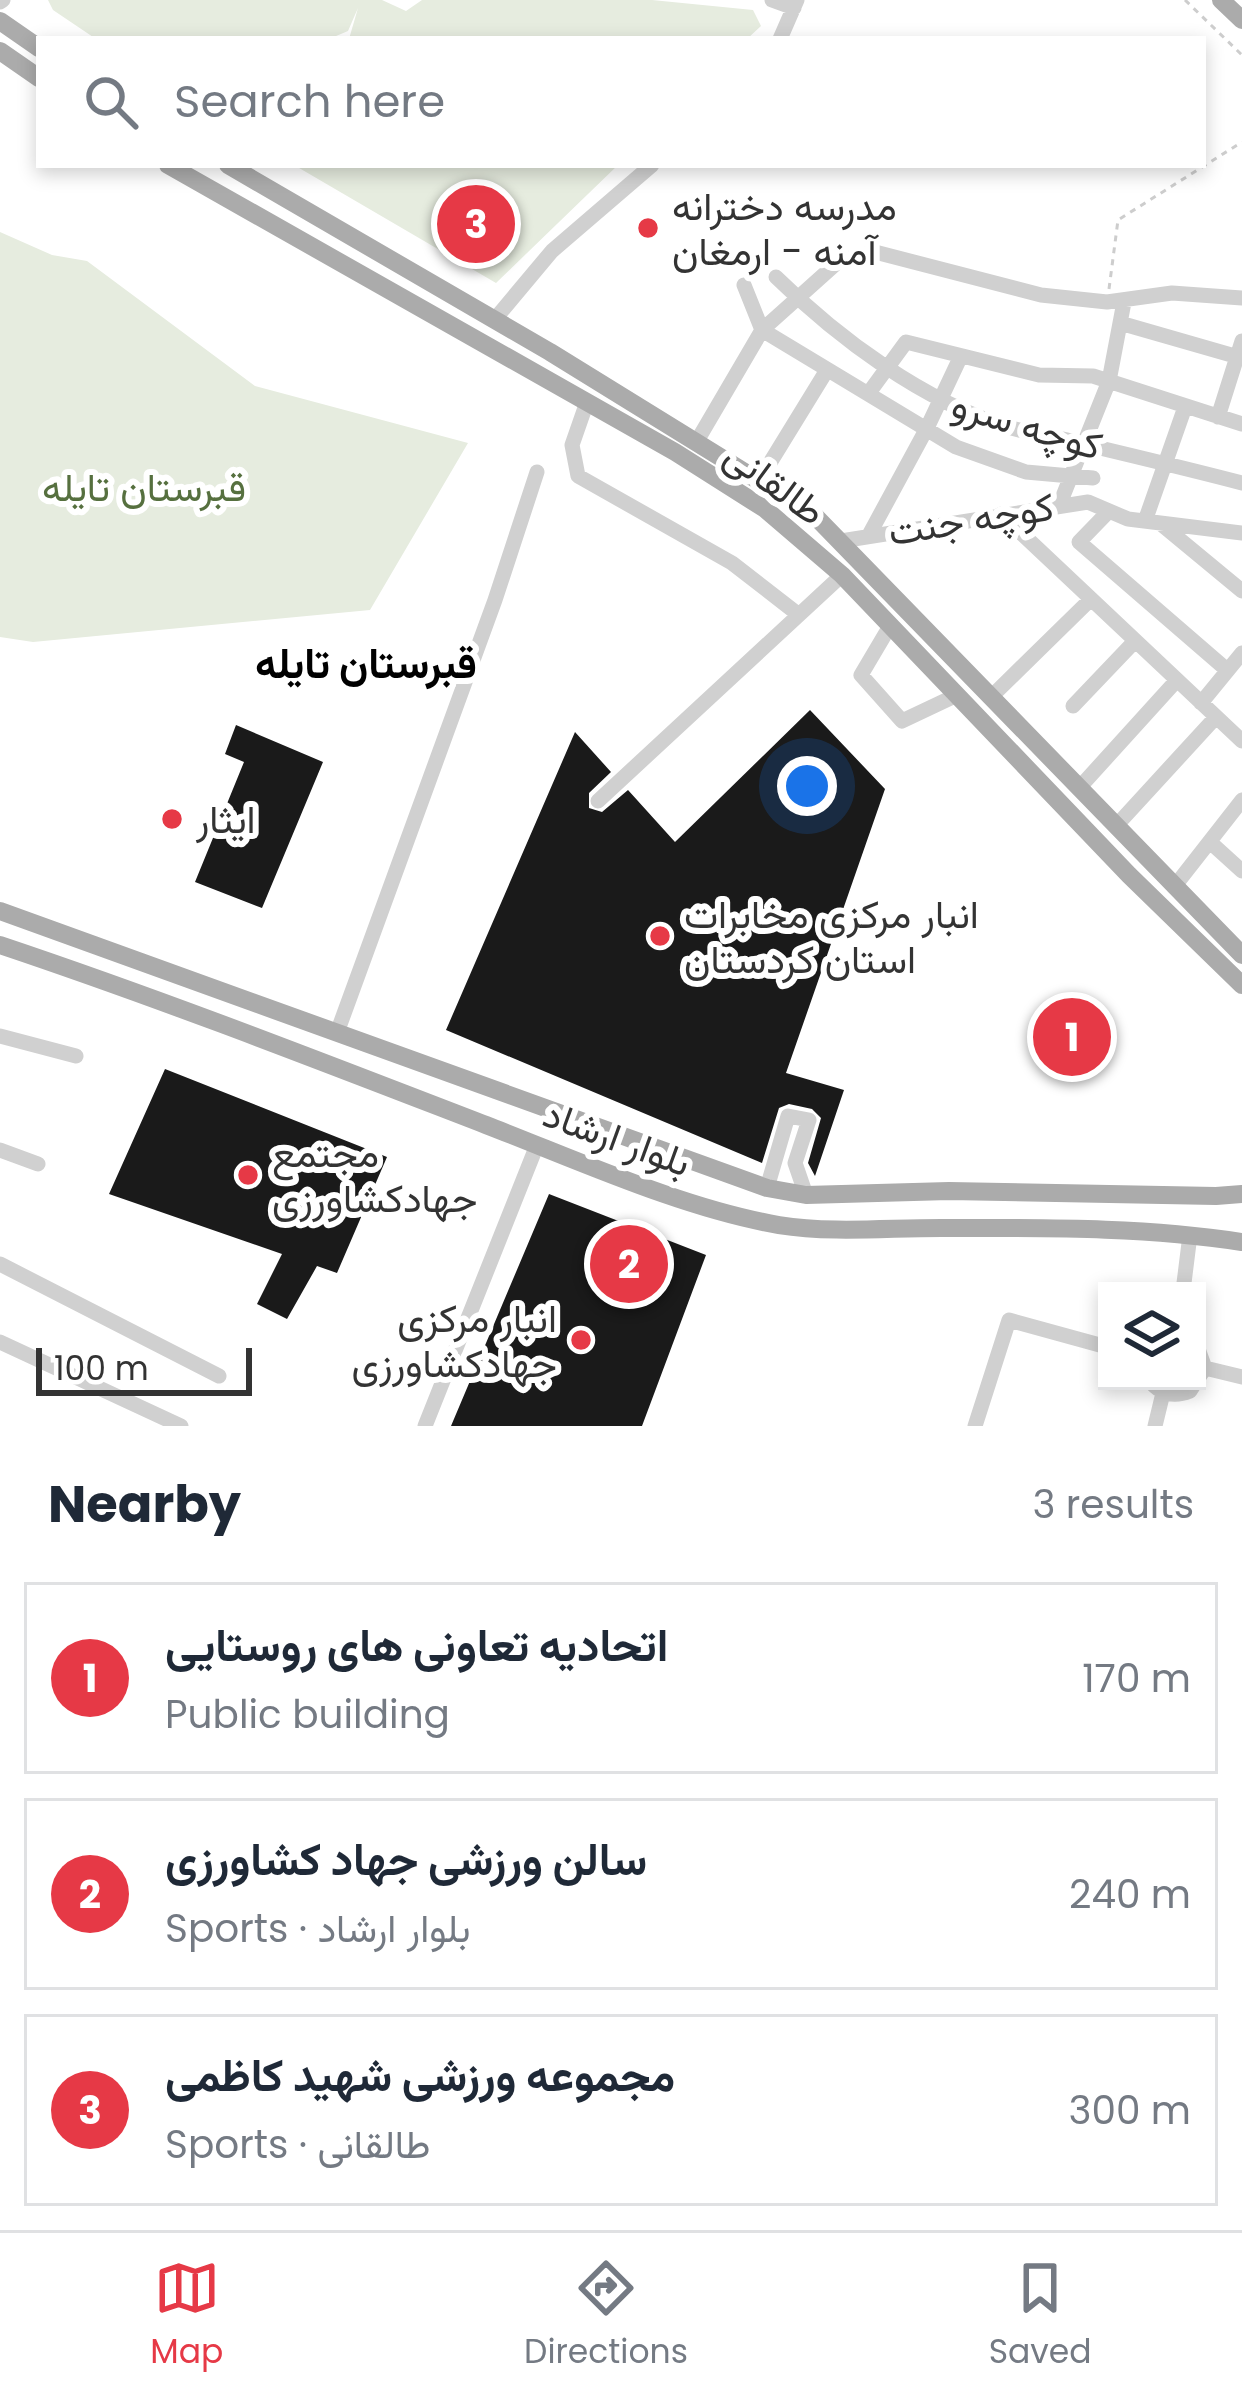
<!DOCTYPE html>
<meta charset="utf-8">
<style>
:root{--surface:#fff;--page:#f6f6f7;--text:#1f2937;--muted:#747a83;--line:#e0e1e3;--accent:#e63946}
body{margin:0;font-family:Poppins,Vazirmatn,sans-serif;background:var(--page);color:var(--text)}
.controls{position:absolute;right:36px;bottom:36px;display:grid;overflow:hidden;border-radius:0px;box-shadow:0 6px 18px #0003}
.controls button{width:108px;height:108px;display:grid;place-items:center;padding:0;border:0;border-bottom:3px solid var(--line);background:var(--surface);color:var(--text);font:60px sans-serif}
.scale{position:absolute;left:36px;bottom:30px;width:216px;box-sizing:border-box;padding-left:12px;border:6px solid #333;border-top:0;font-size:33px;line-height:42px;white-space:nowrap;color:#333;-webkit-text-stroke:9px #fff;paint-order:stroke}
.you{position:absolute;left:807px;top:786px;width:42px;height:42px;margin:-30px;border:9px solid #fff;border-radius:50%;background:#1a73e8;box-shadow:0 0 0 18px #1a73e833}
.badge{display:grid;place-items:center;width:78px;height:78px;border-radius:50%;background:var(--accent);color:#fff;font-size:39px;font-weight:700}
.pin{position:absolute;translate:-50% -50%;border:6px solid #fff;box-shadow:0 3px 12px #0006}
.list{margin:0;padding:0;list-style:none}
h2{display:flex;justify-content:space-between;align-items:center;height:156px;margin:0;padding:0 48px;font-size:51px}
h2 small{font-size:39px;font-weight:400;color:var(--muted)}
.list li{display:grid;grid-template-columns:78px 1fr auto;gap:36px;align-items:center;box-sizing:border-box;height:192px;margin:0 24px 24px;padding:0 24px;border:3px solid var(--line);border-radius:0px}
.list b{display:block;font-size:45px;white-space:nowrap}
.list p{margin:0;font-size:39px;white-space:nowrap;color:var(--muted)}
.list em{font-size:39px;font-style:normal;color:var(--muted)}
.icon{flex:none;width:66px;height:66px;fill:none;stroke:currentColor;stroke-width:2;stroke-linecap:round;stroke-linejoin:round}
.map{position:relative;flex:none;width:1242px;height:1426px;overflow:hidden}
.search{position:absolute;background:var(--surface);box-shadow:0 6px 18px #0003;left:36px;right:36px;top:36px;height:132px;display:flex;align-items:center;gap:30px;box-sizing:border-box;padding:0 42px;border-radius:0px;color:var(--muted);font-size:45px}
.sheet{height:804px;background:var(--surface)}
nav{display:flex;justify-content:space-around;align-items:center;box-sizing:border-box;height:168px;border-top:3px solid var(--line);background:var(--surface);font-size:33px;color:var(--muted)}
nav a{display:grid;justify-items:center;gap:6px}
nav .on{color:var(--accent)}
.map>svg:first-child{display:block}
.green{fill:#e6ecdf}
.building{fill:#1a1a1a}
.lines{fill:none;stroke-linecap:round;stroke-linejoin:round}
.path{stroke:#cdcdcd;stroke-width:3;stroke-dasharray:6 6;stroke-linecap:butt}
.minor{stroke:#d0d0d0;stroke-width:15}
.major{stroke:#ababab;stroke-width:18}
.poi-dot{fill:#e63946;stroke:#fff;stroke-width:4.5}
.labels{text-anchor:middle;dominant-baseline:central;stroke-width:12;stroke-linejoin:round;paint-order:stroke}
.poi-label{font-size:39px;fill:#333;stroke:#fff;text-anchor:start}
.street-label{font-size:39px;fill:#333;stroke:#fff}
.park-label{font-size:39px;fill:#56703f;stroke:#fff}
.neighbourhood-label{font-size:42px;font-weight:bold;fill:#000;stroke:#fff}
</style>
<div class="map">
<svg width="1242" height="1426" viewBox="0 0 1242 1426">
<rect width="100%" height="100%" fill="#fff"/>
<path class="green" d="M 48,0 L 382,0 L 406,11 L 422,0 L 652,0 L 753,10 L 761,26 L 747,39 L 349,39 L 358,8 L 348,31 L 329,39 L 96,39 L 53,10 Z
M 294,165 L 618,165 L 496,283 Z
M 0,232 L 52,255 L 87,261 L 255,386 L 468,443 L 370,610 L 33,642 L 0,637 Z"/>
<path class="building" d="M 810,710 L 885,789 L 786,1073 L 844,1090 L 815,1176 L 808,1163 L 821,1118 L 812,1109 L 789,1104 L 779,1108 L 762,1163 L 446,1030 L 575,732 L 611,772 L 589,793 L 589,808 L 602,812 L 628,790 L 675,842 Z
M 236,725 L 323,762 L 262,908 L 195,882 L 244,762 L 225,754 Z
M 165,1069 L 387,1157 L 337,1273 L 317,1266 L 287,1319 L 257,1304 L 282,1254 L 109,1194 Z
M 549,1194 L 706,1255 L 642,1426 L 451,1426 Z"/>
<g class="lines">
<path class="path" d="M 1185,0 L 1242,55
M 1109,289 L 1118,220 L 1242,142"/>
<path class="minor" d="M 772,0 L 794,8
M 0,2 L 3,0
M 780,39 L 797,0
M 776,277 C 838,338 924,402 1008,427 C 1028,433 1050,436 1071,441 C 1129,455 1185,468 1242,483
M 744,285 L 762,330 L 956,447 L 1026,472 L 1093,478
M 495,319 L 552,251 L 652,165
M 1120,323 L 1242,358
M 868,394 L 906,342 L 1039,375 L 1093,376 L 1242,424
M 587,402 L 572,445 L 578,476 L 732,563 L 799,615
M 1218,417 L 1242,341
M 697,441 L 762,330 L 839,261 L 875,252 L 1041,295 L 1107,302 L 1172,293 L 1242,298
M 760,479 L 827,370
M 1059,506 L 1109,381 L 1124,302
M 1109,511 L 1079,542 L 1227,670
M 1001,514 L 1242,741
M 1145,521 L 1185,407
M 1161,524 L 1242,591
M 869,535 L 927,428 L 960,358
M 841,541 L 1088,502 L 1128,519 L 1242,533
M 890,626 L 861,675 L 902,721 L 957,695
M 992,696 L 1091,599
M 1201,703 L 1242,653
M 1073,706 L 1135,641
M 1080,787 L 1177,680
M 598,801 L 842,575
M 1116,826 L 1216,717
M 1210,842 L 1242,871
M 1174,887 L 1242,800
M 338,1030 L 495,600 L 537,472
M 0,1036 L 76,1056
M 0,1150 L 38,1164
M 767,1188 L 788,1116 L 809,1120 L 795,1163 L 806,1195
M 0,1264 L 219,1376
M 1183,1291 L 1190,1235
M 0,1342 L 181,1426
M 1205,1368 L 1242,1377
M 1150,1381 C 1160,1395 1175,1397 1190,1391 L 1205,1368 L 1197,1346
M 425,1426 L 537,1145
M 975,1426 L 1009,1320 L 1107,1347
M 1155,1426 L 1163,1393"/>
<path class="major" d="M 1221,0 L 1242,20
M 0,21 L 39,48
M 0,51 L 39,78
M 168,165 L 675,452 L 765,509 L 842,575 L 1129,875 L 1242,985
M 228,165 L 550,352 L 814,515 L 1242,955
M 0,911 L 767,1188 L 806,1195 L 949,1191 L 1216,1196 L 1242,1194
M 0,945 C 164,1000 325,1063 486,1125 C 577,1160 684,1209 779,1225 C 836,1234 894,1227 951,1228 C 1047,1228 1147,1227 1242,1242"/>
</g>
<g class="poi-dot">
<circle cx="648" cy="228" r="12"/>
<circle cx="172" cy="819" r="12"/>
<circle cx="660" cy="936" r="12"/>
<circle cx="248" cy="1175" r="12"/>
<circle cx="581" cy="1340" r="12"/>
</g>
<g class="labels">
<g class="poi-label">
<text x="672" y="206">مدرسه دخترانه<tspan x="672" dy="45">آمنه - ارمغان</tspan></text>
<text x="196" y="819">ایثار</text>
<text x="684" y="914">انبار مرکزی مخابرات<tspan x="684" dy="45">استان کردستان</tspan></text>
<text x="272" y="1153">مجتمع<tspan x="272" dy="45">جهادکشاورزی</tspan></text>
<text x="557" y="1318" text-anchor="end">انبار مرکزی<tspan x="557" dy="45">جهادکشاورزی</tspan></text>
</g>
<g class="street-label">
<text transform="translate(1027 425) rotate(17)">کوچه سرو</text>
<text transform="translate(775 483) rotate(36)">طالقانی</text>
<text transform="translate(971 519) rotate(-9)">کوچه جنت</text>
<text transform="translate(617 1138) rotate(20)">بلوار ارشاد</text>
</g>
<g class="park-label">
<text x="144" y="487">قبرستان تایله</text>
</g>
<g class="neighbourhood-label">
<text x="366" y="663">قبرستان تایله</text>
</g>
</g>
</svg>
<div class="controls">
<button><svg class="icon" aria-label="layers" viewBox="0 0 24 24"><path d="M12 4l9 5-9 5-9-5zM3 14l9 5 9-5"/></svg></button>
</div>
<div class="scale">100 m</div>
<div class="you"></div>
<div class="pin badge" style="left:1072px;top:1037px">1</div>
<div class="pin badge" style="left:629px;top:1264px">2</div>
<div class="pin badge" style="left:476px;top:224px">3</div>
<div class="search"><svg class="icon" aria-label="search" viewBox="0 0 24 24"><circle cx="10" cy="10" r="6"/><path d="M15 15l6 6"/></svg>Search here</div>
</div>
<section class="sheet">
<h2>Nearby<small>3 results</small></h2>
<ul class="list">
<li><span class="badge">1</span><div><b>اتحادیه تعاونی های روستایی</b><p>Public building</p></div><em>170 m</em></li>
<li><span class="badge">2</span><div><b>سالن ورزشی جهاد کشاورزی</b><p>Sports · بلوار ارشاد</p></div><em>240 m</em></li>
<li><span class="badge">3</span><div><b>مجموعه ورزشی شهید کاظمی</b><p>Sports · طالقانی</p></div><em>300 m</em></li>
</ul>
</section>
<nav>
<a class="on"><svg class="icon" aria-label="map" viewBox="0 0 24 24"><path d="M3 6l6-2 6 2 6-2v14l-6 2-6-2-6 2zM9 4v14M15 6v14"/></svg>Map</a>
<a><svg class="icon" aria-label="directions" viewBox="0 0 24 24"><path d="M12 3l9 9-9 9-9-9zM9 14v-3h6M13 9l2 2-2 2"/></svg>Directions</a>
<a><svg class="icon" aria-label="saved" viewBox="0 0 24 24"><path d="M7 4h10v16l-5-4-5 4z"/></svg>Saved</a>
</nav>
